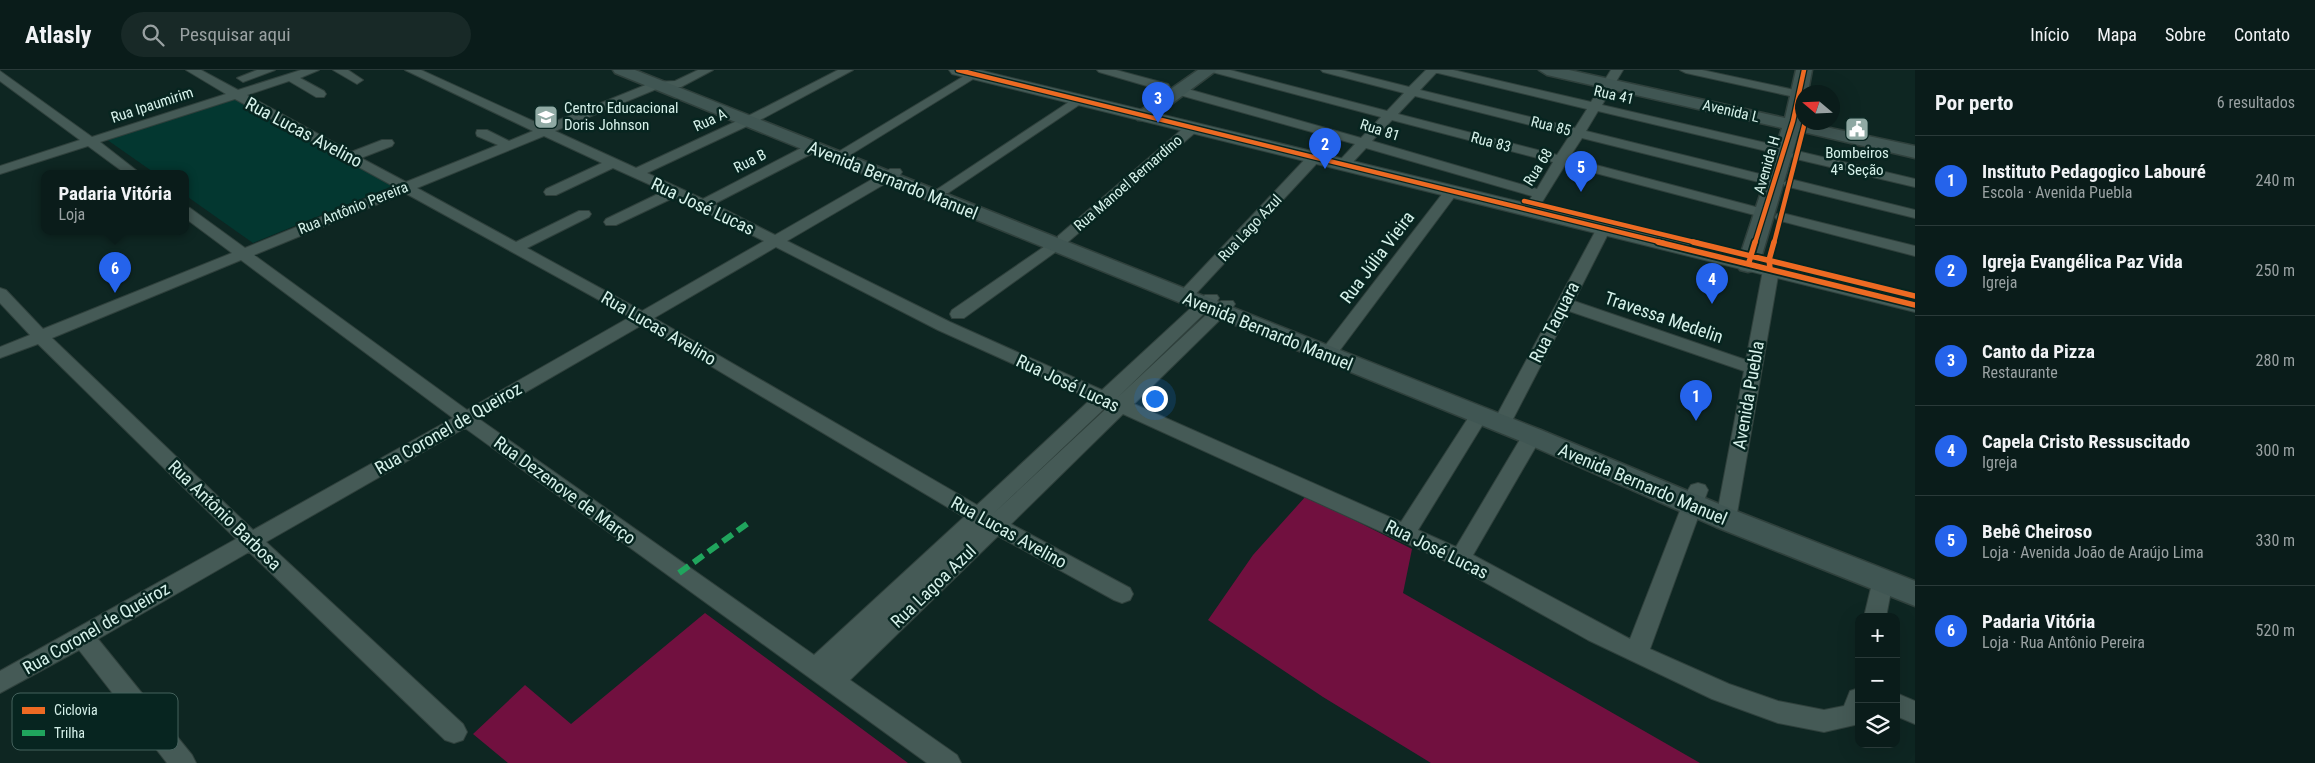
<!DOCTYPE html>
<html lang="pt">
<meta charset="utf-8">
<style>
:root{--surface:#0a1c1a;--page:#182927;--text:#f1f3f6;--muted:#99a1a2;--line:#2a3a39;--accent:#2563eb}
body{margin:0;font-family:"Roboto Condensed",sans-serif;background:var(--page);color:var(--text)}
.controls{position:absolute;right:15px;bottom:15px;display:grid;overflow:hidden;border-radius:10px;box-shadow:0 5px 20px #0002}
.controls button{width:45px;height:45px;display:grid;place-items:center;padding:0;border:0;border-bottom:1px solid var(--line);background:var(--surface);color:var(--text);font:25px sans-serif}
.compass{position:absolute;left:1795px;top:15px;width:45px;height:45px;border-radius:50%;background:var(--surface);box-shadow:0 5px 20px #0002;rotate:289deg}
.you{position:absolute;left:1154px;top:328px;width:18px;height:18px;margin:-12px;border:4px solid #fff;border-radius:50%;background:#1a73e8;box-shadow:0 0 0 8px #1a73e833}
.badge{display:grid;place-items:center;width:32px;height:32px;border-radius:50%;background:var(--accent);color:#fff;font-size:16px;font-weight:700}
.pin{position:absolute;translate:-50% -41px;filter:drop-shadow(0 1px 2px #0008)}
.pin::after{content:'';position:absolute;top:26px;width:18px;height:15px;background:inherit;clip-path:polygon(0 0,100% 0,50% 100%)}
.popup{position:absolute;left:41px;top:100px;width:148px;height:65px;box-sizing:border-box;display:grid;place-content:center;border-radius:10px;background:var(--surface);filter:drop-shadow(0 1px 4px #0005);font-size:16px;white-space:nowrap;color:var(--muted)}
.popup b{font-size:19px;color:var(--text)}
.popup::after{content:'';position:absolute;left:50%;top:100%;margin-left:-10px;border:10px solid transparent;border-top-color:var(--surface)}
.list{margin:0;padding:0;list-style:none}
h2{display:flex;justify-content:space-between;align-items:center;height:65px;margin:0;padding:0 20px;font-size:21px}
h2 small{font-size:16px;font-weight:400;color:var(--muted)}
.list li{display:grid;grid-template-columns:32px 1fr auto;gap:15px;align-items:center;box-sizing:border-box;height:90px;padding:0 20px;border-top:1px solid var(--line)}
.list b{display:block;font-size:19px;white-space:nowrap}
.list p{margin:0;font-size:16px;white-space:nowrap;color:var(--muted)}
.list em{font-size:16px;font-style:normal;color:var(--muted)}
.icon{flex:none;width:28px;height:28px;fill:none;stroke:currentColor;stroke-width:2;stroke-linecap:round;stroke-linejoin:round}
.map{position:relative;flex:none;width:1915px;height:693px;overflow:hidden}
header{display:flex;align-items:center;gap:30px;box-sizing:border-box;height:70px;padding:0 25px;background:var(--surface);border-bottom:1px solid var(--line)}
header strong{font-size:24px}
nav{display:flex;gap:28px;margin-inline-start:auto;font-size:18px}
.search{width:350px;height:45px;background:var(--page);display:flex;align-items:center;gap:12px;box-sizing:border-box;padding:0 18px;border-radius:28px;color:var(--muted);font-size:19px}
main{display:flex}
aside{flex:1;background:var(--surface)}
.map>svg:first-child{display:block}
.built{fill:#033730}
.green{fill:#71103f}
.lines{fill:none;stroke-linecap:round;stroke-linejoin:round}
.street-casing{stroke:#2f403c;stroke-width:2}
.secondary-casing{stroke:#2f403c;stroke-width:3}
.primary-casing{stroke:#2f403c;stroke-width:2}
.street{fill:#455a56;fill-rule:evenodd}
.secondary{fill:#405653;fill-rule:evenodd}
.primary{fill:#445c58;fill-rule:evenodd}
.quiet{stroke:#20a55d;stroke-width:6;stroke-dasharray:12 6;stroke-linecap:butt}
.cycleway-far1-casing{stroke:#072520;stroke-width:7}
.cycleway-casing{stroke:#072520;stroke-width:9}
.cycleway-far1{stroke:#ed6a23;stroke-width:4.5}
.cycleway{stroke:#ed6a23;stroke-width:5.5}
.labels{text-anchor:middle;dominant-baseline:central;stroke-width:5;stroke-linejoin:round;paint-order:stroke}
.far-street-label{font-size:15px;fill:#d6f1ea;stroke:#072520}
.far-poi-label{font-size:15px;fill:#d6f1ea;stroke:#072520;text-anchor:start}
.street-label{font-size:18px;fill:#d6f1ea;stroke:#072520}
.key{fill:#072520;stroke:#45625d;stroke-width:1}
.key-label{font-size:14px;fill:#d6f1ea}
</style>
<header>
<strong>Atlasly</strong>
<div class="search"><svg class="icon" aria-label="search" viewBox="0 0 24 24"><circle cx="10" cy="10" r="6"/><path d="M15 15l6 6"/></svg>Pesquisar aqui</div>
<nav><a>Início</a><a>Mapa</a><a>Sobre</a><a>Contato</a></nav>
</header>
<main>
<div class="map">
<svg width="1915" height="693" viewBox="0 0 1915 693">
<rect width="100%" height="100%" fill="#0e2622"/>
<path class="built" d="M 235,28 L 395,115 L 253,173 L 185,125 L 185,104 L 156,104 L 106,69 Z"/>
<path class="green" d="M 1306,426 L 1412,479 L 1403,523 L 1700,693 L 1431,693 L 1323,627 L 1208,550 L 1253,485 Z
M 705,543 L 908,693 L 508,693 L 473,664 L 525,615 L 571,654 Z"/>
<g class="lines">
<g class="street-casing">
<path id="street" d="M 186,0 L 201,0 L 238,20 L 301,0 L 319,0 L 300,8 L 324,21 L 326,24 L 324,27 L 316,27 L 289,11 L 247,25 L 351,82 L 382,70 L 392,70 L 394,73 L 392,76 L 361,88 L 406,112 L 498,75 L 477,66 L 476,63 L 477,60 L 487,60 L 509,71 L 533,61 L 405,0 L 421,0 L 544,56 L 653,12 L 675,11 L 698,0 L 713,0 L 681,17 L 659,18 L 555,61 L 636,98 L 752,44 L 838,0 L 853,0 L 760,50 L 647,103 L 703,129 L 807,75 L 817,75 L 819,78 L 817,81 L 714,134 L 775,165 L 890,99 L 900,99 L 902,102 L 900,105 L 787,171 L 950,252 L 1102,320 L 1205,225 L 1217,225 L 1219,228 L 1217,231 L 1118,327 L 1221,231 L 1233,231 L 1235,234 L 1233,237 L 1134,334 L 1401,452 L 1472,342 L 1479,340 L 1486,342 L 1488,346 L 1418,460 L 1456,477 L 1525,361 L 1532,360 L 1539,361 L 1542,366 L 1473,485 L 1630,569 L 1688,420 L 1691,415 L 1698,413 L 1705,415 L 1708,420 L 1650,579 L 1729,614 L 1778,631 L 1824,640 L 1844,636 L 1850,621 L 1859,618 L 1859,654 L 1824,662 L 1778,653 L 1712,629 L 1588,570 L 1452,494 L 1123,344 L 1011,454 L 1130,518 L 1133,524 L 1130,530 L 1122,533 L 1114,530 L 998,466 L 850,610 L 957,685 L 961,693 L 927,693 L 465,358 L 266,472 L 463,654 L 467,662 L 463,670 L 454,673 L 445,670 L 249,482 L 98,569 L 192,685 L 196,693 L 167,693 L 79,580 L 0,623 L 0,601 L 236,469 L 38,274 L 0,288 L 0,277 L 30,265 L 0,233 L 0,218 L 6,220 L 43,259 L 232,183 L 185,148 L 185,137 L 190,138 L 245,178 L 395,117 L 235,29 L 100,72 L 141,104 L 126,104 L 88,76 L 0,104 L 0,96 L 80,70 L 0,11 L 0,1 L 92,67 L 226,24 ZM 544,66 L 602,93 L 546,119 L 544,122 L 546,125 L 556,125 L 613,98 L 664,121 L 606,149 L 604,152 L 606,155 L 616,155 L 675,127 L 764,171 L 642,241 L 527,178 L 589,147 L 591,144 L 589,141 L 579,141 L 516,172 L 417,118 ZM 405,123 L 630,247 L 467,340 L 254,185 ZM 776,177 L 938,260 L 1091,329 L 977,435 L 654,248 ZM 241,190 L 453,348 L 253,460 L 52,268 ZM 642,255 L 964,447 L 814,585 L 479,349 ZM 1107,336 L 1108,337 L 993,444 Z
M 257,0 L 275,0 L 243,12 L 237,8 Z
M 333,0 L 348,0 L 363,10 L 357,14 Z
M 974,0 L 978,2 L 978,6 L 850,85 L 845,86 L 838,82 Z
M 1097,0 L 1116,0 L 1168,14 L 1170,17 L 1164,21 L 1099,2 Z
M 1210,0 L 1230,0 L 1387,41 L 1404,23 L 1323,2 L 1321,0 L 1341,0 L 1409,17 L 1426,0 L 1453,0 L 1591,32 L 1611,0 L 1623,0 L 1602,35 L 1783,77 L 1790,81 L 1783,85 L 1598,41 L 1586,61 L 1780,109 L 1782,112 L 1775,116 L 1582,68 L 1569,88 L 1771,141 L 1773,144 L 1766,148 L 1565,95 L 1539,137 L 1534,138 L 1527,134 L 1532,126 L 1366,78 L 1353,92 L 1343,92 L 1341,89 L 1355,74 L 1176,24 L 1174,21 L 1180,17 L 1184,18 L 1361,68 L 1381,47 L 1212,2 ZM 1436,3 L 1438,3 L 1587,39 L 1575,58 L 1420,20 ZM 1415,26 L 1570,65 L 1557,85 L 1398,44 ZM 1392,50 L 1553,92 L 1537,119 L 1372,71 Z
M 1680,0 L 1702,0 L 1804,22 L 1802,27 L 1799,28 L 1686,3 Z
M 1078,26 L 1084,30 L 1082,33 L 948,123 L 938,123 L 936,120 Z
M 1192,54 L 1198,58 L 1197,61 L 1068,172 L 1063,173 L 1061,178 L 964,248 L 952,248 L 950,244 L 952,240 L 1051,172 L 1057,171 L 1058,166 L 1187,55 Z
M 1797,81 L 1915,109 L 1915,117 L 1792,88 L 1790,85 Z
M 1314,84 L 1319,85 L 1321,88 L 1319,91 L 1191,229 L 1179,229 L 1177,226 L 1179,223 L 1309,85 Z
M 1790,109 L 1915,140 L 1915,148 L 1785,116 L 1783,113 Z
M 1451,118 L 1458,122 L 1340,280 L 1328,280 L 1325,276 L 1328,272 L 1446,119 Z
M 1782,143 L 1915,176 L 1915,186 L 1777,150 L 1775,147 L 1777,144 Z
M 1603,156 L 1610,160 L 1574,231 L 1746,290 L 1763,200 L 1771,195 L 1779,200 L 1736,449 L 1733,454 L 1726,457 L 1719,454 L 1716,449 L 1744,301 L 1569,241 L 1513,349 L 1506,351 L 1499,349 L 1497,345 L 1596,160 Z
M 1882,502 L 1890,505 L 1893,511 L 1886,547 L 1864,547 L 1874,505 Z
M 1896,623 L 1915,631 L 1915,654 L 1896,646 Z"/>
</g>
<g class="secondary-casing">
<path id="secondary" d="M 613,0 L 635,0 L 1541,360 L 1736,441 L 1915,511 L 1915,536 L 1716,457 L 1523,372 L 615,3 Z
M 1198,0 L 1217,0 L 1150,50 L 1138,50 L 1135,46 L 1138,42 Z
M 1539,0 L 1569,0 L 1785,48 L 1796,0 L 1812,0 L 1808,22 L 1802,22 L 1802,52 L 1915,76 L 1915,88 L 1799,61 L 1759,195 L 1756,200 L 1748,202 L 1740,200 L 1737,195 L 1782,58 L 1547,5 Z"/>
</g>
<g class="primary-casing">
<path id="primary" d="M 949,0 L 979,0 L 1915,228 L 1915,242 L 952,4 Z"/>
</g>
<use href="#street" class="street"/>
<use href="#secondary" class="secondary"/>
<use href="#primary" class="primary"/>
<path class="quiet" d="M 679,503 L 751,451"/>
<g class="cycleway-far1-casing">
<path id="cycleway-far1" d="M 958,0 L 1664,173
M 1524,131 L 1698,173
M 1755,173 L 1793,51 L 1804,0
M 1774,173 L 1805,52"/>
</g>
<g class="cycleway-casing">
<path id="cycleway" d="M 1658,172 L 1915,235
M 1693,172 L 1915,226
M 1749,192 L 1755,172
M 1770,198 L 1769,190 L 1774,172"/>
</g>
<use href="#cycleway-far1" class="cycleway-far1"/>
<use href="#cycleway" class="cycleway"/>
</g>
<defs>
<g id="school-square" transform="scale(1.25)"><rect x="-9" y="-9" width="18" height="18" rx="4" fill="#90aaa4" stroke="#072520"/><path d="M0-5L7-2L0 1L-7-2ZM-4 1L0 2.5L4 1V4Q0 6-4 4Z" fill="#fff"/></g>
<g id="civic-square" transform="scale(1.25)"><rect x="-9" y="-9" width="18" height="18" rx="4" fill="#90aaa4" stroke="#072520"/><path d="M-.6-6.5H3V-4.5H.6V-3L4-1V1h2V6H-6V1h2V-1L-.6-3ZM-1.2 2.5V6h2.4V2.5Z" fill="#fff"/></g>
</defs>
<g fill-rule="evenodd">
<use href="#school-square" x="546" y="47"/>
<use href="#civic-square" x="1857" y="59"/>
</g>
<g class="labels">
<g class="far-street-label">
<text transform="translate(1614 25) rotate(13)">Rua 41</text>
<text transform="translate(152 35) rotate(-18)">Rua Ipaumirim</text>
<text transform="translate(1731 41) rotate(13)">Avenida L</text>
<text transform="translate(710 50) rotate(-25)">Rua A</text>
<text transform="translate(1551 56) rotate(14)">Rua 85</text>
<text transform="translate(1380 60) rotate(18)">Rua 81</text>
<text transform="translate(1491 72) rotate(15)">Rua 83</text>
<text transform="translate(750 91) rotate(-27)">Rua B</text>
<text transform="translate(1767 95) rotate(-74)">Avenida H</text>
<text transform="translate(1538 97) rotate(-58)">Rua 68</text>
<text transform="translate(1128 113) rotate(-41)">Rua Manoel Bernardino</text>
<text transform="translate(353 138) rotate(-22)">Rua Antônio Pereira</text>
<text transform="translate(1250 158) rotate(-47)">Rua Lago Azul</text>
</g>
<g class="far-poi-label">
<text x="564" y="38">Centro Educacional<tspan x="564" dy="17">Doris Johnson</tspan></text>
<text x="1857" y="83" text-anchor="middle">Bombeiros<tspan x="1857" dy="17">4ª Seção</tspan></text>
</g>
<g class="street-label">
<text transform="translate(304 62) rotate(28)">Rua Lucas Avelino</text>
<text transform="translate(893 110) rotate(22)">Avenida Bernardo Manuel</text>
<text transform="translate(703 136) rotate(25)">Rua José Lucas</text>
<text transform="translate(1377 187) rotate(-53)">Rua Júlia Vieira</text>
<text transform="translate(1664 247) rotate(19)">Travessa Medelin</text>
<text transform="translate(1554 252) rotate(-63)">Rua Taquara</text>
<text transform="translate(659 258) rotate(30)">Rua Lucas Avelino</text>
<text transform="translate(1268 261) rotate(22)">Avenida Bernardo Manuel</text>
<text transform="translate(1068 313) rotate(25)">Rua José Lucas</text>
<text transform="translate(1748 325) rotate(-80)">Avenida Puebla</text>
<text transform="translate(448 358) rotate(-30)">Rua Coronel de Queiroz</text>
<text transform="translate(1643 414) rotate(23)">Avenida Bernardo Manuel</text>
<text transform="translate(565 420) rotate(36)">Rua Dezenove de Março</text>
<text transform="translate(225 445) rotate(44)">Rua Antônio Barbosa</text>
<text transform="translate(1009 462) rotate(29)">Rua Lucas Avelino</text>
<text transform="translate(1437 479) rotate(26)">Rua José Lucas</text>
<text transform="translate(933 516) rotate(-44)">Rua Lagoa Azul</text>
<text transform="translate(96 558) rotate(-30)">Rua Coronel de Queiroz</text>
</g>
</g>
<rect x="12" y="623" width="166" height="57" rx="8" class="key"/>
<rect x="22" y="637" width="23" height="7" fill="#ed6a23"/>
<rect x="22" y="660" width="23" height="6" fill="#20a55d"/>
<g class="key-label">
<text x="54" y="645">Ciclovia</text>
<text x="54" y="668">Trilha</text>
</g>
</svg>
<div class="controls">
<button>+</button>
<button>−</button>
<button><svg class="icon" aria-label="layers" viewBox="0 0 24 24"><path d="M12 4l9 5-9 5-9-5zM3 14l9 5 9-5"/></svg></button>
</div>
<svg class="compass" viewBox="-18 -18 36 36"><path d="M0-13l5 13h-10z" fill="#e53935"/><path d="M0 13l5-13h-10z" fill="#99a1a2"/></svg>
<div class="you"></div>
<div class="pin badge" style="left:1696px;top:351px">1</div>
<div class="pin badge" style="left:1325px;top:99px">2</div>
<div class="pin badge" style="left:1158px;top:53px">3</div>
<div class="pin badge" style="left:1712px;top:234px">4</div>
<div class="pin badge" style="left:1581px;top:122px">5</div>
<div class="pin badge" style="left:115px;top:223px">6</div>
<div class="popup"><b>Padaria Vitória</b>Loja</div>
</div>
<aside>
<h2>Por perto<small>6 resultados</small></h2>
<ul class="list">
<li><span class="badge">1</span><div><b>Instituto Pedagogico Labouré</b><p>Escola · Avenida Puebla</p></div><em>240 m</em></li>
<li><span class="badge">2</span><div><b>Igreja Evangélica Paz Vida</b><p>Igreja</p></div><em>250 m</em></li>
<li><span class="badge">3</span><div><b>Canto da Pizza</b><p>Restaurante</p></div><em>280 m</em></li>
<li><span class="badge">4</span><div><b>Capela Cristo Ressuscitado</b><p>Igreja</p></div><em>300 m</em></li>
<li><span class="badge">5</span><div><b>Bebê Cheiroso</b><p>Loja · Avenida João de Araújo Lima</p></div><em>330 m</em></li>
<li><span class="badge">6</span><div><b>Padaria Vitória</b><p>Loja · Rua Antônio Pereira</p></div><em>520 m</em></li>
</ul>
</aside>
</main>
